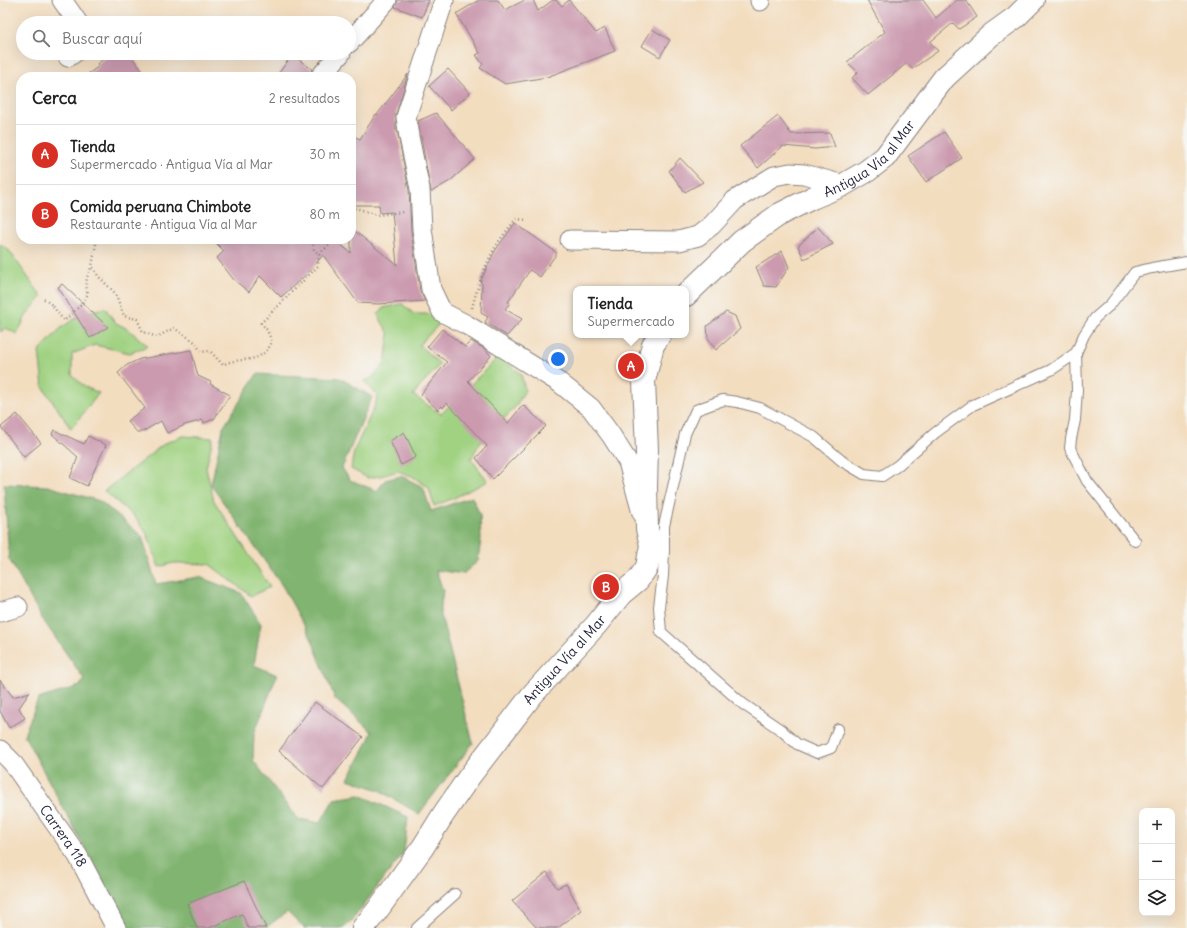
<!DOCTYPE html>
<html lang="es">
<meta charset="utf-8">
<style>
:root{--surface:#fff;--page:#f6f6f6;--text:#222;--muted:#767676;--line:#e0e0e0;--accent:#d93025}
body{margin:0;font-family:Delius,sans-serif;background:var(--page);color:var(--text)}
.controls{position:absolute;right:12px;bottom:12px;display:grid;overflow:hidden;border-radius:8px;box-shadow:0 4px 16px #0002}
.controls button{width:36px;height:36px;display:grid;place-items:center;padding:0;border:0;border-bottom:1px solid var(--line);background:var(--surface);color:var(--text);font:20px sans-serif}
.you{position:absolute;left:558px;top:359px;width:14px;height:14px;margin:-10px;border:3px solid #fff;border-radius:50%;background:#1a73e8;box-shadow:0 0 0 6px #1a73e833}
.badge{display:grid;place-items:center;width:26px;height:26px;border-radius:50%;background:var(--accent);color:#fff;font-size:13px;font-weight:700}
.pin{position:absolute;translate:-50% -50%;border:2px solid #fff;box-shadow:0 1px 4px #0006}
.popup{position:absolute;left:573px;top:286px;width:116px;height:52px;box-sizing:border-box;display:grid;place-content:center;border-radius:8px;background:var(--surface);filter:drop-shadow(0 1px 3px #0005);font-size:13px;white-space:nowrap;color:var(--muted)}
.popup b{font-size:15px;color:var(--text)}
.popup::after{content:'';position:absolute;left:50%;top:100%;margin-left:-8px;border:8px solid transparent;border-top-color:var(--surface)}
.list{margin:0;padding:0;list-style:none}
h2{display:flex;justify-content:space-between;align-items:center;height:52px;margin:0;padding:0 16px;font-size:17px}
h2 small{font-size:13px;font-weight:400;color:var(--muted)}
.list li{display:grid;grid-template-columns:26px 1fr auto;gap:12px;align-items:center;box-sizing:border-box;height:60px;padding:0 16px;border-top:1px solid var(--line)}
.list b{display:block;font-size:15px;white-space:nowrap}
.list p{margin:0;font-size:13px;white-space:nowrap;color:var(--muted)}
.list em{font-size:13px;font-style:normal;color:var(--muted)}
.icon{flex:none;width:22px;height:22px;fill:none;stroke:currentColor;stroke-width:2;stroke-linecap:round;stroke-linejoin:round}
.map{position:relative;flex:none;width:1187px;height:928px;overflow:hidden}
.search{position:absolute;background:var(--surface);box-shadow:0 4px 16px #0002;left:16px;top:16px;width:340px;height:44px;display:flex;align-items:center;gap:10px;box-sizing:border-box;padding:0 14px;border-radius:22px;color:var(--muted);font-size:15px}
.panel{position:absolute;background:var(--surface);box-shadow:0 4px 16px #0002;left:16px;top:72px;width:340px;height:172px;border-radius:16px}
.map>svg:first-child{display:block}
.green{fill:#a0d282;stroke:#617a5e}
.forest{fill:#80b470;stroke:#516b56}
.building{fill:#cb9aaf}
.lines{fill:none;stroke-linecap:round;stroke-linejoin:round}
.service-casing{stroke:#8a807d;stroke-width:12}
.minor-casing{stroke:#8a807d;stroke-width:21}
.secondary-casing{stroke:#8a807d;stroke-width:24}
.path{stroke:#8a807d;stroke-width:2.5;stroke-dasharray:1 3;stroke-linecap:butt}
.service{stroke:#fff;stroke-width:10}
.minor{stroke:#fff;stroke-width:19}
.secondary{stroke:#fff;stroke-width:22}
.labels{text-anchor:middle;dominant-baseline:central;stroke-width:3;stroke-linejoin:round;paint-order:stroke}
.street-label{font-size:14px;fill:#22223b;stroke:#f6f6f2}
</style>
<div class="map">
<svg width="1187" height="928" viewBox="0 0 1187 928">
<rect width="100%" height="100%" fill="#f6f6f2"/>
<filter id="ink" filterUnits="userSpaceOnUse"><feTurbulence type="fractalNoise" baseFrequency=".025" numOctaves="2"/><feDisplacementMap in="SourceGraphic" scale="8" xChannelSelector="R" yChannelSelector="G"/><feConvolveMatrix kernelMatrix="1 2 1 2 8 2 1 2 1" color-interpolation-filters="sRGB"/></filter>
<filter id="wash" filterUnits="userSpaceOnUse"><feTurbulence type="fractalNoise" baseFrequency=".012" numOctaves="4" result="noise"/><feDisplacementMap in="SourceGraphic" scale="16" xChannelSelector="R" yChannelSelector="G"/><feGaussianBlur stdDeviation="0.9" result="paint"/><feColorMatrix in="noise" values="0 0 0 0 0 0 0 0 0 0 0 0 0 0 0 0 0 1.4 0 .05"/><feComposite in="paint" operator="in"/></filter>
<g filter="url(#wash)">
<rect width="100%" height="100%" fill="#f3ddbf"/>
<path class="green" d="M 0,244 L 8,249 L 42,297 L 27,314 L 17,334 L 6,328 L 0,332 Z
M 402,304 L 414,314 L 428,314 L 441,322 L 419,345 L 440,364 L 413,395 L 441,414 L 499,356 L 521,374 L 525,390 L 516,406 L 478,446 L 471,459 L 488,481 L 454,498 L 434,506 L 429,488 L 412,476 L 398,471 L 381,476 L 368,478 L 351,469 L 354,451 L 373,410 L 378,396 L 364,381 L 370,379 L 385,364 L 389,334 L 378,315 L 383,308 Z
M 105,308 L 116,323 L 128,329 L 148,346 L 130,353 L 95,345 L 72,354 L 72,375 L 85,387 L 99,393 L 71,429 L 43,387 L 39,351 L 62,327 L 84,313 Z
M 183,436 L 213,438 L 206,468 L 214,501 L 270,587 L 251,596 L 209,564 L 173,563 L 159,567 L 147,534 L 135,517 L 104,491 L 165,443 Z"/>
<path class="forest" d="M 257,374 L 340,378 L 372,397 L 342,468 L 350,480 L 377,491 L 385,480 L 401,476 L 423,487 L 431,511 L 472,497 L 480,515 L 481,539 L 478,561 L 463,574 L 436,570 L 443,591 L 440,611 L 473,743 L 419,814 L 379,790 L 348,779 L 364,750 L 372,732 L 335,699 L 312,640 L 283,587 L 211,485 L 223,428 Z
M 4,484 L 47,486 L 100,501 L 142,536 L 156,584 L 199,577 L 241,593 L 261,624 L 254,665 L 277,675 L 254,734 L 253,760 L 298,819 L 320,823 L 334,799 L 360,795 L 408,817 L 404,852 L 353,919 L 344,928 L 304,928 L 287,912 L 265,928 L 128,928 L 24,735 L 38,699 L 80,686 L 84,679 L 43,620 L 9,559 Z"/>
<g id="blocks">
<path class="building" d="M 398,0 L 429,0 L 422,17 L 395,7 Z
M 479,0 L 498,0 L 505,10 L 525,0 L 533,0 L 538,11 L 553,0 L 556,0 L 562,6 L 569,0 L 596,33 L 605,28 L 615,51 L 547,77 L 505,84 L 480,68 L 483,64 L 476,55 L 480,53 L 456,14 Z
M 867,0 L 923,0 L 936,18 L 957,0 L 966,0 L 977,17 L 959,29 L 953,23 L 930,42 L 938,51 L 912,69 L 907,63 L 868,95 L 852,78 L 858,72 L 847,62 L 885,32 Z
M 652,29 L 670,40 L 660,57 L 642,46 Z
M 111,53 L 129,53 L 147,77 L 84,77 L 99,66 L 97,64 Z
M 292,55 L 312,69 L 309,77 L 276,77 Z
M 448,69 L 470,93 L 451,110 L 429,86 Z
M 408,74 L 396,114 L 396,127 L 395,130 L 397,130 L 409,190 L 411,231 L 420,291 L 425,301 L 378,304 L 358,303 L 323,255 L 309,272 L 281,297 L 260,276 L 249,292 L 234,280 L 217,258 L 224,251 L 212,239 L 336,239 L 335,240 L 351,253 L 351,228 L 397,265 L 392,212 L 380,213 L 379,205 L 351,205 L 351,135 L 360,139 L 376,114 L 377,115 Z
M 436,113 L 475,159 L 450,181 L 431,192 L 418,121 Z
M 778,116 L 791,134 L 830,133 L 835,147 L 815,149 L 783,146 L 758,168 L 740,146 Z
M 944,132 L 962,158 L 926,182 L 908,156 Z
M 680,158 L 703,182 L 685,192 L 669,171 Z
M 515,223 L 557,253 L 540,277 L 530,270 L 508,302 L 510,303 L 505,309 L 522,319 L 507,336 L 485,322 L 488,317 L 481,313 L 482,284 L 480,282 L 495,251 Z
M 818,227 L 833,244 L 804,259 L 798,246 Z
M 782,251 L 789,267 L 776,287 L 764,286 L 756,267 Z
M 62,284 L 108,327 L 90,338 L 58,287 Z
M 726,312 L 735,316 L 740,329 L 716,350 L 708,338 L 707,326 Z
M 442,329 L 465,347 L 471,341 L 485,349 L 491,356 L 468,381 L 508,423 L 523,405 L 546,426 L 493,479 L 476,458 L 487,446 L 447,403 L 443,408 L 442,406 L 438,410 L 421,394 L 447,362 L 427,347 Z
M 191,350 L 198,376 L 211,382 L 210,384 L 230,395 L 214,419 L 204,423 L 203,420 L 185,425 L 167,433 L 161,421 L 142,432 L 137,432 L 127,421 L 145,408 L 118,373 L 127,365 L 140,359 Z
M 17,414 L 41,443 L 24,457 L 1,427 Z
M 54,430 L 84,444 L 88,436 L 106,445 L 87,486 L 70,478 L 78,457 L 52,434 Z
M 404,432 L 416,457 L 401,465 L 390,441 Z
M 0,680 L 13,697 L 30,692 L 19,708 L 25,718 L 9,728 L 0,711 Z
M 315,702 L 363,737 L 323,789 L 279,751 Z
M 547,872 L 557,888 L 566,884 L 581,910 L 558,928 L 537,928 L 512,901 Z
M 244,881 L 266,928 L 248,928 L 242,914 L 209,928 L 197,928 L 187,904 Z"/>
</g>
</g>
<g filter="url(#ink)">
<use href="#blocks" fill-opacity="0" stroke="#8a807d" stroke-width="1"/>
<g class="lines">
<g class="service-casing">
<path id="service" d="M 1135,541 L 1087,481 L 1070,448 L 1071,439 L 1075,420 L 1077,390 L 1076,353 L 1084,335 L 1095,318 L 1110,305 L 1135,272 L 1152,268 L 1187,262
M 660,545 L 664,550 L 663,576 L 659,607 L 661,632 L 743,704 L 781,730 L 797,744 L 817,753 L 831,748 L 838,729
M 664,550 L 664,526 L 685,434 L 696,410 L 723,400 L 737,402 L 760,408 L 814,437 L 842,461 L 864,474 L 882,476 L 897,466 L 935,433 L 973,405 L 1051,370 L 1076,353
M 417,928 L 455,894"/>
</g>
<g class="minor-casing">
<g id="minor">
<path d="M 62,0 L 78,23"/>
<path d="M 444,0 L 406,117 L 409,137 L 420,189 L 422,229 L 431,289 L 442,312 L 467,325 L 560,383 L 591,408 L 611,435 L 628,462 L 642,513"/>
<path d="M 760,0 L 760,1"/>
<path d="M 349,43 L 387,0"/>
<path d="M 68,57 L 74,53"/>
<path d="M 320,77 L 341,53"/>
<path d="M 570,240 L 679,241 L 698,236 L 712,225 L 735,200 L 774,176 L 790,173 L 804,174 L 843,185"/>
<path d="M 0,612 L 18,607"/>
<path id="s1" d="M 0,750 L 12,762 L 78,856 L 116,928"/>
</g>
</g>
<g class="secondary-casing">
<g id="secondary">
<path id="s2" d="M 686,295 L 742,241 L 780,214 L 812,198 L 843,185 L 867,171 L 885,157 L 944,78 L 991,35 L 1016,17 L 1033,0"/>
<path id="s3" d="M 363,928 L 376,912 L 423,847 L 443,815 L 469,777 L 532,695 L 596,625 L 621,594 L 638,580 L 647,567 L 651,545 L 647,529 L 646,487 L 647,450 L 644,381 L 653,345 L 660,335"/>
</g>
</g>
<path class="path" d="M 351,215 L 353,209 L 356,208 L 377,215 L 403,212
M 96,244 L 92,266 L 99,277 L 115,293 L 124,316 L 137,319 L 143,332 L 157,337 L 174,328 L 195,342 L 201,352 L 210,351 L 223,365 C 240,355 260,367 272,342 L 267,330 L 261,323 L 318,266 L 319,254 L 314,250 L 312,239
M 319,254 L 336,239
M 44,299 L 52,305 L 64,321 L 80,306 L 88,294 C 85,282 86,278 92,266
M 472,308 C 479,281 488,255 505,233 C 509,228 512,223 517,219 L 527,220"/>
<use href="#service" class="service"/>
<use href="#minor" class="minor"/>
<use href="#secondary" class="secondary"/>
</g>
</g>
<g class="labels">
<g class="street-label">
<text stroke="none"><textPath href="#s2" startOffset="231">Antigua Vía al Mar</textPath></text>
<text stroke="none"><textPath href="#s3" startOffset="336">Antigua Vía al Mar</textPath></text>
<text stroke="none"><textPath href="#s1" startOffset="107">Carrera 118</textPath></text>
</g>
</g>
</svg>
<div class="controls">
<button>+</button>
<button>−</button>
<button><svg class="icon" aria-label="layers" viewBox="0 0 24 24"><path d="M12 4l9 5-9 5-9-5zM3 14l9 5 9-5"/></svg></button>
</div>
<div class="you"></div>
<div class="pin badge" style="left:631px;top:366px">A</div>
<div class="popup"><b>Tienda</b>Supermercado</div>
<div class="pin badge" style="left:606px;top:587px">B</div>
<div class="search"><svg class="icon" aria-label="search" viewBox="0 0 24 24"><circle cx="10" cy="10" r="6"/><path d="M15 15l6 6"/></svg>Buscar aquí</div>
<section class="panel">
<h2>Cerca<small>2 resultados</small></h2>
<ul class="list">
<li><span class="badge">A</span><div><b>Tienda</b><p>Supermercado · Antigua Vía al Mar</p></div><em>30 m</em></li>
<li><span class="badge">B</span><div><b>Comida peruana Chimbote</b><p>Restaurante · Antigua Vía al Mar</p></div><em>80 m</em></li>
</ul>
</section>
</div>
